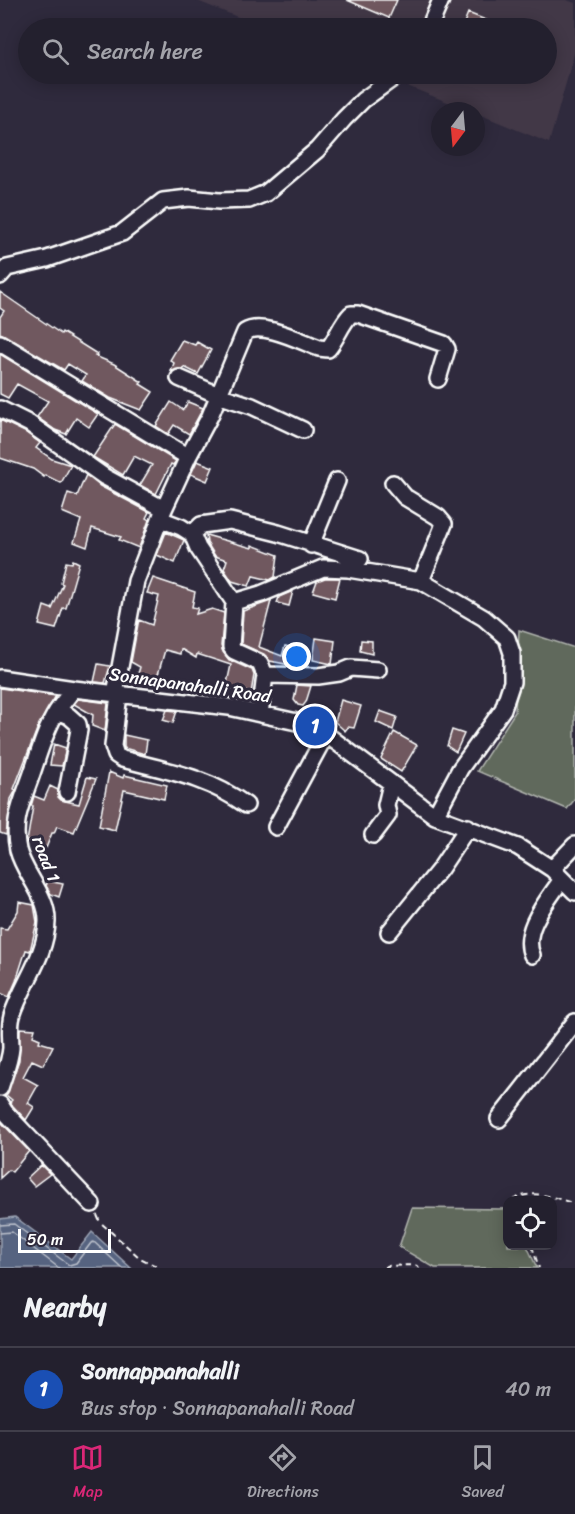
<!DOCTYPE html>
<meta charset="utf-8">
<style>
:root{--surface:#23202e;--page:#2f2d3a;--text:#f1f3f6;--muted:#a3a3aa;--line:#403e4a;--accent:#db2777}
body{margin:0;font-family:Sriracha,sans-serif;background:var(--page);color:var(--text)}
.controls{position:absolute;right:18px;bottom:18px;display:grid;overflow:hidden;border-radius:12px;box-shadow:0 3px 15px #0003}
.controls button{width:54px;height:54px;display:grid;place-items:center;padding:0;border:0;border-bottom:2px solid var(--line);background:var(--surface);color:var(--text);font:30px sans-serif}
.compass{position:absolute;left:431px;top:102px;width:54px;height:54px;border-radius:50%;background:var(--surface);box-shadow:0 3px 15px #0003;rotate:196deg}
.scale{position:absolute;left:18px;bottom:15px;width:93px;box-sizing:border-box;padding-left:6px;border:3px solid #fff;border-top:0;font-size:16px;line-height:21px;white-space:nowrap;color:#fff;-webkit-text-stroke:4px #2f2a3d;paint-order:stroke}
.you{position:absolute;left:297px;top:657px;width:21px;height:21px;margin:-15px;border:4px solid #fff;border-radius:50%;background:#1a73e8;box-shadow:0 0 0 9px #1a73e833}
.badge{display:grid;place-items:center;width:39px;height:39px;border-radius:50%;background:var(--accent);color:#fff;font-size:20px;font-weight:700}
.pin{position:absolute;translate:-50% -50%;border:3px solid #fff;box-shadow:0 2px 6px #0006}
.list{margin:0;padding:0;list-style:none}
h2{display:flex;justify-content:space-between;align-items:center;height:78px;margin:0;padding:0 24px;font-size:26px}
h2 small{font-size:20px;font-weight:400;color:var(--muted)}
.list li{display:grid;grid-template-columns:39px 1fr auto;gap:18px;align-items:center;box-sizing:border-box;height:84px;padding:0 24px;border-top:2px solid var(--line)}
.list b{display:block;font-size:22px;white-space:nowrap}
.list p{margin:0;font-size:20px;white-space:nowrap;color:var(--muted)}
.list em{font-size:20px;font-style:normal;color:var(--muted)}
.icon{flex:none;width:33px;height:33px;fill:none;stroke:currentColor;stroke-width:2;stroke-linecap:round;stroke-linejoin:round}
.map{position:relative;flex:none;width:575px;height:1268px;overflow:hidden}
.search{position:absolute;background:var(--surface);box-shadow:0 3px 15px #0003;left:18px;right:18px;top:18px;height:66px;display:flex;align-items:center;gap:15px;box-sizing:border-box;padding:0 21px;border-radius:33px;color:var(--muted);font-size:22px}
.sheet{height:162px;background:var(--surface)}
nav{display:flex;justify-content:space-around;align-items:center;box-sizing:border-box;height:84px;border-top:2px solid var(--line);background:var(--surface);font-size:16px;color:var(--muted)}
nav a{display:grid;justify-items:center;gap:3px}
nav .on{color:var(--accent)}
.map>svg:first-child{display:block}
.built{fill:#423847}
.green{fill:#60695c;stroke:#b0b4ae;stroke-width:1.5}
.water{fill:#576480;stroke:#9aa2b3;stroke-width:1.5}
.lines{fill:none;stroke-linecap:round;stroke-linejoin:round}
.shore{stroke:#bcc1cc;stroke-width:1.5}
.building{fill:#6f585f;stroke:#fff;stroke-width:1.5}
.minor-casing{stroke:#fff;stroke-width:20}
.path{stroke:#fff;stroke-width:2;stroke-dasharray:6 4.5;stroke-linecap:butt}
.minor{stroke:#2f2a3d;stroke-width:15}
.labels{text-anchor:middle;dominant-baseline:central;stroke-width:6;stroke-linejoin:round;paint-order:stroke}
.street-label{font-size:18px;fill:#fff;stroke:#2f2a3d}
</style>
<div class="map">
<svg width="575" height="1268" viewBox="0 0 575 1268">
<rect width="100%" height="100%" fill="#2f2a3d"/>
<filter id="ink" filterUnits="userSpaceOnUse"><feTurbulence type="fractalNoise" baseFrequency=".0167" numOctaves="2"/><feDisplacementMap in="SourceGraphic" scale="12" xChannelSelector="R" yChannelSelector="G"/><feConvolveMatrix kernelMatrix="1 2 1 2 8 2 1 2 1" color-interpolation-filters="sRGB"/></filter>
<g filter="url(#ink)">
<path class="built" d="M 195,0 L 567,0 L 575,3 L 575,51 L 549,143 L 476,113 L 476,111 L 470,111 L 377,74 L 546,74 L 546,28 L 265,28 Z"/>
<path class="green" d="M 519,630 L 575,648 L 575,799 L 567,809 L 477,771 L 515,712 Z
M 412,1208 L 507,1209 L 508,1246 L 527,1246 L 537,1268 L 435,1268 L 399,1247 Z"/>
<path class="water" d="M 15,1217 L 71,1259 L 92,1232 L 131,1268 L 0,1268 L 0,1219 Z"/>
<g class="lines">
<path class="shore" d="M 0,1225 L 14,1224 L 69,1265 L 76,1263 L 91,1243 L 94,1242 L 122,1268
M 0,1233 L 12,1232 L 59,1268"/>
</g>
<path class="building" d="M 347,0 L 397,0 L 389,18 Z
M 468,13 L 506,28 L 462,28 Z
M 0,292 L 61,334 L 62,332 L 97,354 L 95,356 L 114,364 L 142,382 L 140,384 L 153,392 L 141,410 L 110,398 L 82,381 L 86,375 L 68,364 L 64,370 L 0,333 L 0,317 L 4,311 L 0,308 Z
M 182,340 L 195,345 L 197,342 L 211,350 L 198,374 L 184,367 L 183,369 L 171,371 L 174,363 L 170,360 Z
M 0,354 L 98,414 L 89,427 L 76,418 L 66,434 L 55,430 L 37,417 L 48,401 L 17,384 L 8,398 L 0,394 Z
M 171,402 L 183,410 L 188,402 L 203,408 L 189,434 L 174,425 L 168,434 L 156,426 Z
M 0,420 L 25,432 L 40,443 L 36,448 L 52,459 L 71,465 L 61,483 L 45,475 L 44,477 L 33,469 L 0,458 Z
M 115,424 L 176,461 L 173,465 L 171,464 L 156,494 L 140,485 L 152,465 L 134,456 L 123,475 L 93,457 Z
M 197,461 L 213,467 L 207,481 L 191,474 Z
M 86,475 L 100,486 L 149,512 L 146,518 L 149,520 L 139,548 L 119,540 L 121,537 L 92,528 L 87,547 L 74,542 L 81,520 L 62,512 L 68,493 L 77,496 Z
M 166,532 L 184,540 L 175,563 L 157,555 Z
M 206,535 L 252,548 L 252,545 L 278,555 L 275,577 L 270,580 L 253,576 L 249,586 L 232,581 L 224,569 L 227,560 L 215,556 L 207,543 Z
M 73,560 L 79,563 L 66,608 L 63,608 L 56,629 L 39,625 L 44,606 L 52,609 L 63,584 L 61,583 L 66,562 L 72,563 Z
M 153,578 L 195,592 L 192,607 L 198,608 L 196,614 L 212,609 L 224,613 L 221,646 L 223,652 L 229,660 L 252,670 L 254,675 L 251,693 L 226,688 L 231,665 L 197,654 L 196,658 L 181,649 L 180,654 L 165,650 L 157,678 L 150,676 L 149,680 L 138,674 L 140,667 L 131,662 L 138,624 L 139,620 L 152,625 L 159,596 L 147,593 Z
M 325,578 L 340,578 L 335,598 L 313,592 L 317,581 Z
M 293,591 L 289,606 L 277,603 L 279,597 Z
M 271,601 L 259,647 L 282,656 L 285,646 L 294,648 L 291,665 L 270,661 L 264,654 L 241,644 L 243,611 Z
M 316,638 L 335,641 L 332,664 L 313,660 Z
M 361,640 L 372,641 L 372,654 L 360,651 Z
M 98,664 L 110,666 L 105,683 L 94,682 Z
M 297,685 L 311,686 L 306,702 L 303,706 L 298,705 L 294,700 Z
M 0,688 L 56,696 L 39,724 L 14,789 L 16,790 L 11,799 L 6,835 L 0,833 Z
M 78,699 L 108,703 L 105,731 L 92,726 L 93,715 L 74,704 Z
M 341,700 L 361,706 L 354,728 L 348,727 L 345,731 L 335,722 Z
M 167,710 L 177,711 L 173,723 L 163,720 Z
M 380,711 L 397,717 L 393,730 L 376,722 Z
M 452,730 L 464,734 L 456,752 L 447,746 Z
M 394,732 L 417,745 L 401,772 L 381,759 Z
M 124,735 L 147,740 L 145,754 L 124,748 Z
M 54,744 L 66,748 L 62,766 L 50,765 Z
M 109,772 L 123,778 L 124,775 L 167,785 L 164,799 L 124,790 L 115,830 L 99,826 Z
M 87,777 L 96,779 L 74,832 L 57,826 L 54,833 L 52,833 L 46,848 L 27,842 L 33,806 L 31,806 L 34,796 L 44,800 L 50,786 L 58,790 L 58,797 L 61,800 L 79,804 Z
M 48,881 L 63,884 L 59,897 L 51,894 L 46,886 Z
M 19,902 L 34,905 L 37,922 L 30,951 L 26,950 L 16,981 L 9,997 L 0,993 L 0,928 L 7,929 L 18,911 Z
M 20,1028 L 35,1029 L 33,1036 L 40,1039 L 39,1042 L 53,1046 L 43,1065 L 32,1060 L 23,1077 L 38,1085 L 28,1103 L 34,1107 L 26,1120 L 13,1106 L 10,1102 L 12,1100 L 6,1095 L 19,1060 Z
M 0,1121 L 29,1151 L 12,1172 L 9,1170 L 0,1178 Z
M 41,1165 L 50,1174 L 34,1186 L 27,1178 Z"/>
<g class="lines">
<g class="minor-casing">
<path id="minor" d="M 429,28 L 441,0
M 0,276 L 7,268 L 47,259 L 122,233 L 163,201 L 189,198 L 219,201 L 249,200 L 266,193 L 317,150 L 344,119 L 363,100 L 399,74
M 0,343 L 188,457 L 164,509
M 179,378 L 218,395 L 252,406 L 303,430
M 0,409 L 30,424 L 105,477 L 164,509 L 136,581 L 115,694
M 188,457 L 210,416 L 245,332 C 262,321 300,341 319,348 L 328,349 C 337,338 341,324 351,314 L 358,314 L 444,344 L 447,349 L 438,379
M 393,483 L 405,497 L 438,517 L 444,524 L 421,581
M 160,519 L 181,527 L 192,534 L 198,548 L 234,602 L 261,594 L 323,568 L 348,569 L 421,581 L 484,618 L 507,638 L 512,653 L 512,682 L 503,709 L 460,769 L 435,816
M 192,534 L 201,525 L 230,521 L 278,533 L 360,559
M 311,545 L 337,481
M 234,602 L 231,647 L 234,651 L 260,663 L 265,675 L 260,714
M 265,675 L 318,676 L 339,673 L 351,668 L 378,670
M 0,678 L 74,689 L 229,707 L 315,726 L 435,816 L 518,847 L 552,869 L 575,892
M 119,694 L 113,746 L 116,755 L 122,759 C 168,771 207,777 246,805
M 57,711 L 69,716 L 78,724 L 79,730 L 67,792
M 276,827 L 326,734
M 373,835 L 388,815 L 386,805 L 391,784
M 552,869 L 575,845
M 389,932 L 440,869 L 468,827
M 532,955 C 521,930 549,899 562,879
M 0,1088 C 4,1075 10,1061 11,1048 C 11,1037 9,1027 12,1016 C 22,984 46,956 47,922 C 48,896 24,874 18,850 C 12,823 21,804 30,779 C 38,757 44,732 57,711 C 62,704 68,696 74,689
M 0,1104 L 5,1112 L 92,1204
M 499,1119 L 575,1022"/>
</g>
<path class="path" d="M 513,1200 C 532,1188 556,1198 575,1204
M 508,1204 L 508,1206
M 97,1215 L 100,1222 L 140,1258 L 160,1268
M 532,1246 L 539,1268
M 385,1268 L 386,1266 L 415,1265 L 420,1268"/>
<use href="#minor" class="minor"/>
</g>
</g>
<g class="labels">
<g class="street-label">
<text transform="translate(190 685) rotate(8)">Sonnapanahalli Road</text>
<text transform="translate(46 859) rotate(69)">road 1</text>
</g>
</g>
</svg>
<div class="controls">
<button><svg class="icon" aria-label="locate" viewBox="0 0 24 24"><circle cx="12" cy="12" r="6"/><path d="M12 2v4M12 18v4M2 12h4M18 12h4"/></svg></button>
</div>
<svg class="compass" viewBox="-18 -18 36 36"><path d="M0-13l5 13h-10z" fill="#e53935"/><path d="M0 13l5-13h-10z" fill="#a3a3aa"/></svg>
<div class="scale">50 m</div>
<div class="you"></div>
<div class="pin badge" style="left:315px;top:726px;background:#1a4fb4">1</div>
<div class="search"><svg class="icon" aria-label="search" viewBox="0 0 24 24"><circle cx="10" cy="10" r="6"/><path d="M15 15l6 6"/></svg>Search here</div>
</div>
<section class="sheet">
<h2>Nearby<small></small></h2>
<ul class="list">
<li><span class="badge" style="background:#1a4fb4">1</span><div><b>Sonnappanahalli</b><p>Bus stop · Sonnapanahalli Road</p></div><em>40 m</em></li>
</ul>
</section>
<nav>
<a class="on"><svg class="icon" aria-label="map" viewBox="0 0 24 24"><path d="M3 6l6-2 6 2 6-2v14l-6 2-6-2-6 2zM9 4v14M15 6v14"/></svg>Map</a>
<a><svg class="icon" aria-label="directions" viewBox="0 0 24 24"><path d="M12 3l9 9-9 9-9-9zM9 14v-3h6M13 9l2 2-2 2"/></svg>Directions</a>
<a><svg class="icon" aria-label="saved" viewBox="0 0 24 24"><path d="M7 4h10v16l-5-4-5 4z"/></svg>Saved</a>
</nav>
